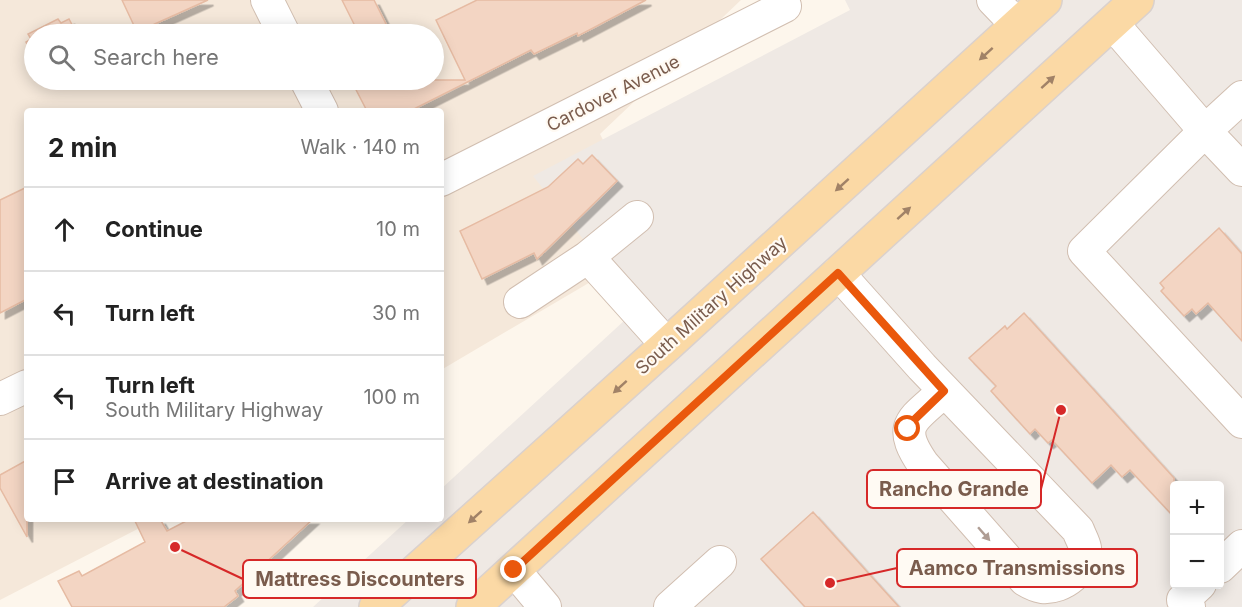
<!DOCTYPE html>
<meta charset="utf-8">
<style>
:root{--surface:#fff;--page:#f2f2f2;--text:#222;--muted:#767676;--line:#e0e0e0}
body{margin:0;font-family:Inter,sans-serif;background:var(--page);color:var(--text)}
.controls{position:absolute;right:18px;bottom:18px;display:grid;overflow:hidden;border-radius:6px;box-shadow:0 3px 15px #0003}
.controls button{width:54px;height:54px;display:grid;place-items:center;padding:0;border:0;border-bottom:2px solid var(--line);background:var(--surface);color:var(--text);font:30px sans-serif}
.stop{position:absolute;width:18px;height:18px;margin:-14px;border:4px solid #ea580c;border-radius:50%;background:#fff}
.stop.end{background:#ea580c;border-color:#fff;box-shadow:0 2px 6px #0008}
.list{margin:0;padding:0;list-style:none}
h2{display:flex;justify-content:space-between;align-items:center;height:78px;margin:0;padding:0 24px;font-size:26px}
h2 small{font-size:20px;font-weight:400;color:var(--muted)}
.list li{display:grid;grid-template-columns:39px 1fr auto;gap:18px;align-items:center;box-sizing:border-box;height:84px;padding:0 24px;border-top:2px solid var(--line)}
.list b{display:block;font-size:22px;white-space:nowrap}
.list p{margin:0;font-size:20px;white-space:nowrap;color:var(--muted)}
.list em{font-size:20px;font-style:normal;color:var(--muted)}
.icon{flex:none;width:33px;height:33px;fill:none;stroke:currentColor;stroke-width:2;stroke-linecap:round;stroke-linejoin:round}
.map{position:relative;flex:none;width:1242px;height:607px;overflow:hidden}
.search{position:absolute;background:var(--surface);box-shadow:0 3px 15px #0003;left:24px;top:24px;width:420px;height:66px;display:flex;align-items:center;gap:15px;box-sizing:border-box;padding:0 21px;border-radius:33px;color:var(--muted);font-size:22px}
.panel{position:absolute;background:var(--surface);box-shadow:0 3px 15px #0003;left:24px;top:108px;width:420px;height:414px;border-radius:6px}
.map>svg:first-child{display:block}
.residential{fill:#f5e8da;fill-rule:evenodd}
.industrial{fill:#efe9e4;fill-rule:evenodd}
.building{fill:#f3d5c3;stroke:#e6bba3;stroke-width:1.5;filter:url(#shadow)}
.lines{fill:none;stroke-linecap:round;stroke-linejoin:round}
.minor-casing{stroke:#d1beb0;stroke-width:34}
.major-casing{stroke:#dad1cd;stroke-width:36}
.minor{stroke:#fff;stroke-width:32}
.major{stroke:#fbd9a5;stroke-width:33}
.oneway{fill:#a18267}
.oneway2{fill:#af9d94}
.route{stroke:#ea580c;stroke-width:8}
.labels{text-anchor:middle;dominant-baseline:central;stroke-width:4.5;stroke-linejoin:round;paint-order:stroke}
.street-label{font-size:18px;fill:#7a5c4d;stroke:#fffaf3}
.leader{fill:none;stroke:#d62828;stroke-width:2}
.callout-dot{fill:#d62828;stroke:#fffaf3;stroke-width:2}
.callout{fill:#fffaf3;stroke:#d62828;stroke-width:2}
.callout-label{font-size:20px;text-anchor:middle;font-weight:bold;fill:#7a5c4d}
</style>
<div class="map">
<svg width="1242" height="607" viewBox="0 0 1242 607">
<defs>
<filter id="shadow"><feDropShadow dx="5.5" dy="5.5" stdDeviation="0" flood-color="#0004"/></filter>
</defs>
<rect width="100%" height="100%" fill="#fdf6ec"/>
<path class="residential" d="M 0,0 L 741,0 L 600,134 L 655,244 L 441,370 L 441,111 L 27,111 L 27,519 L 157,519 L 0,600 ZM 34,34 L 434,34 L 434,80 L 34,80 Z"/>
<path class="industrial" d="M 845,0 L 1242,0 L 1242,607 L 313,607 L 409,519 L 441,519 L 441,489 L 638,308 L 533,176 L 850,10 ZM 1174,486 L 1220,486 L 1220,584 L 1174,584 Z"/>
<path class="building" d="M 122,0 L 208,0 L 137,32 Z
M 342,0 L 374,0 L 386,24 L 366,34 L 359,34 Z
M 477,0 L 646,0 L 578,36 L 577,33 L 534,54 L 531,50 L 410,111 L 367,111 L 351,80 L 465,80 L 436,20 Z
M 58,19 L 61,23 L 69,19 L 77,34 L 34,34 L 34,59 L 26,42 L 31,39 L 28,34 Z
M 592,155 L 617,181 L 537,259 L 534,253 L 482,279 L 460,231 L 548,187 L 578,159 L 583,164 Z
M 27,187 L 27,299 L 0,313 L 0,200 Z
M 1219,228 L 1242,254 L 1242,341 L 1208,303 L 1196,314 L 1192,309 L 1184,316 L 1161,291 L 1164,288 L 1160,283 Z
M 1024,313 L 1174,478 L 1174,517 L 1130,470 L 1122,477 L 1111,465 L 1092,483 L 1052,440 L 1048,443 L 1035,429 L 1030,434 L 991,391 L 996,386 L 969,358 L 1005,326 L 1007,329 Z
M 27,460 L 27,537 L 0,488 L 0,475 Z
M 813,512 L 899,607 L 805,607 L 761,559 Z
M 134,519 L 160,519 L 167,531 L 190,519 L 313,519 L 235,591 L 238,596 L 224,607 L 72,607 L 58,581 L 79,571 L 82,576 L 145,542 Z"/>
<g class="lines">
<g class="minor-casing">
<path id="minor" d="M 267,0 L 284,34
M 993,0 L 1017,25
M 1112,23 L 1205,131 L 1242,97
M 306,80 L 322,111
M 1242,170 L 1205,131 L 1084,251 L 1242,422
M 441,180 L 785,6
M 637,217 L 588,257 L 667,345
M 838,273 L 922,367 L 1078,530 C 1080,536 1084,542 1085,548 C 1087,570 1063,589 1042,587 C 1036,586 1030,583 1025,580 L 923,464 C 895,423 914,420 944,391
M 520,302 L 588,257
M 0,399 L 27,386
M 1220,567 L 1242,546
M 514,570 L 545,607
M 670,607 L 720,562
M 1189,607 L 1183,600 L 1200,584"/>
</g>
<g class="major-casing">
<path id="major" d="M 376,607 L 667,345 L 1045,0
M 473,607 L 1137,0"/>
</g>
<use href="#minor" class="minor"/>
<use href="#major" class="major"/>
</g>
<defs><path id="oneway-solid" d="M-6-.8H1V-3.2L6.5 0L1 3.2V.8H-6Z" transform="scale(1.5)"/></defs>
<g class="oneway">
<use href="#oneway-solid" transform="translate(986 54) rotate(138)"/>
<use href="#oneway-solid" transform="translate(1048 82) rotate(-42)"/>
<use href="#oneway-solid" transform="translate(842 185) rotate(138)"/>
<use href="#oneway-solid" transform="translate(904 213) rotate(-42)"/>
<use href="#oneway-solid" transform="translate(620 387) rotate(138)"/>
<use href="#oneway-solid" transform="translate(475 517) rotate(138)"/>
</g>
<use class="oneway2" href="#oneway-solid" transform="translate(984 534) rotate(49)"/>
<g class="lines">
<path class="route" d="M 514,570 L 838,273 L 944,391 L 914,420 L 908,429"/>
</g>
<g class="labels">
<g class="street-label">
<text transform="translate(613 93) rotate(-27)">Cardover Avenue</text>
<text transform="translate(711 305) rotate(-42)">South Military Highway</text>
</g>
</g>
<path class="leader" d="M1061 410L1041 489M830 583L897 568M175 547L243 579"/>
<g class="callout-dot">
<circle cx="1061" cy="410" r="6"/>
<circle cx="830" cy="583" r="6"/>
<circle cx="175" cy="547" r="6"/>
</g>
<g class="callout">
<rect x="867" y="470" width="174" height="38" rx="6"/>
<rect x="897" y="549" width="240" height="38" rx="6"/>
<rect x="243" y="560" width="233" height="38" rx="6"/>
</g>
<g class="callout-label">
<text x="954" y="496">Rancho Grande</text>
<text x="1017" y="575">Aamco Transmissions</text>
<text x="360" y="586">Mattress Discounters</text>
</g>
</svg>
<div class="controls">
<button>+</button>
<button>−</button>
</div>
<div class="stop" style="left:908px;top:429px"></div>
<div class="stop end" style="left:514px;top:570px"></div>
<div class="search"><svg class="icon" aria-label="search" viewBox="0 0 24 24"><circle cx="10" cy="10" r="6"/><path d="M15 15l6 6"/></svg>Search here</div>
<section class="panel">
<h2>2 min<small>Walk · 140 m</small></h2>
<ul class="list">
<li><svg class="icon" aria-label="ahead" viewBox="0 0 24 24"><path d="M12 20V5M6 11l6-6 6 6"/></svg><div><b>Continue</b></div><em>10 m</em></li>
<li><svg class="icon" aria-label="left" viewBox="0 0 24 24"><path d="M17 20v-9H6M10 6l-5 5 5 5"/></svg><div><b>Turn left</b></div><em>30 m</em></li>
<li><svg class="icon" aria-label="left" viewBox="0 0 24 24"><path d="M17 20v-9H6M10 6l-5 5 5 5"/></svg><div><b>Turn left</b><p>South Military Highway</p></div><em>100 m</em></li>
<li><svg class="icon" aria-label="arrive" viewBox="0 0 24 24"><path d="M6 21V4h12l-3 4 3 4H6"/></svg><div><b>Arrive at destination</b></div></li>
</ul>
</section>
</div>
